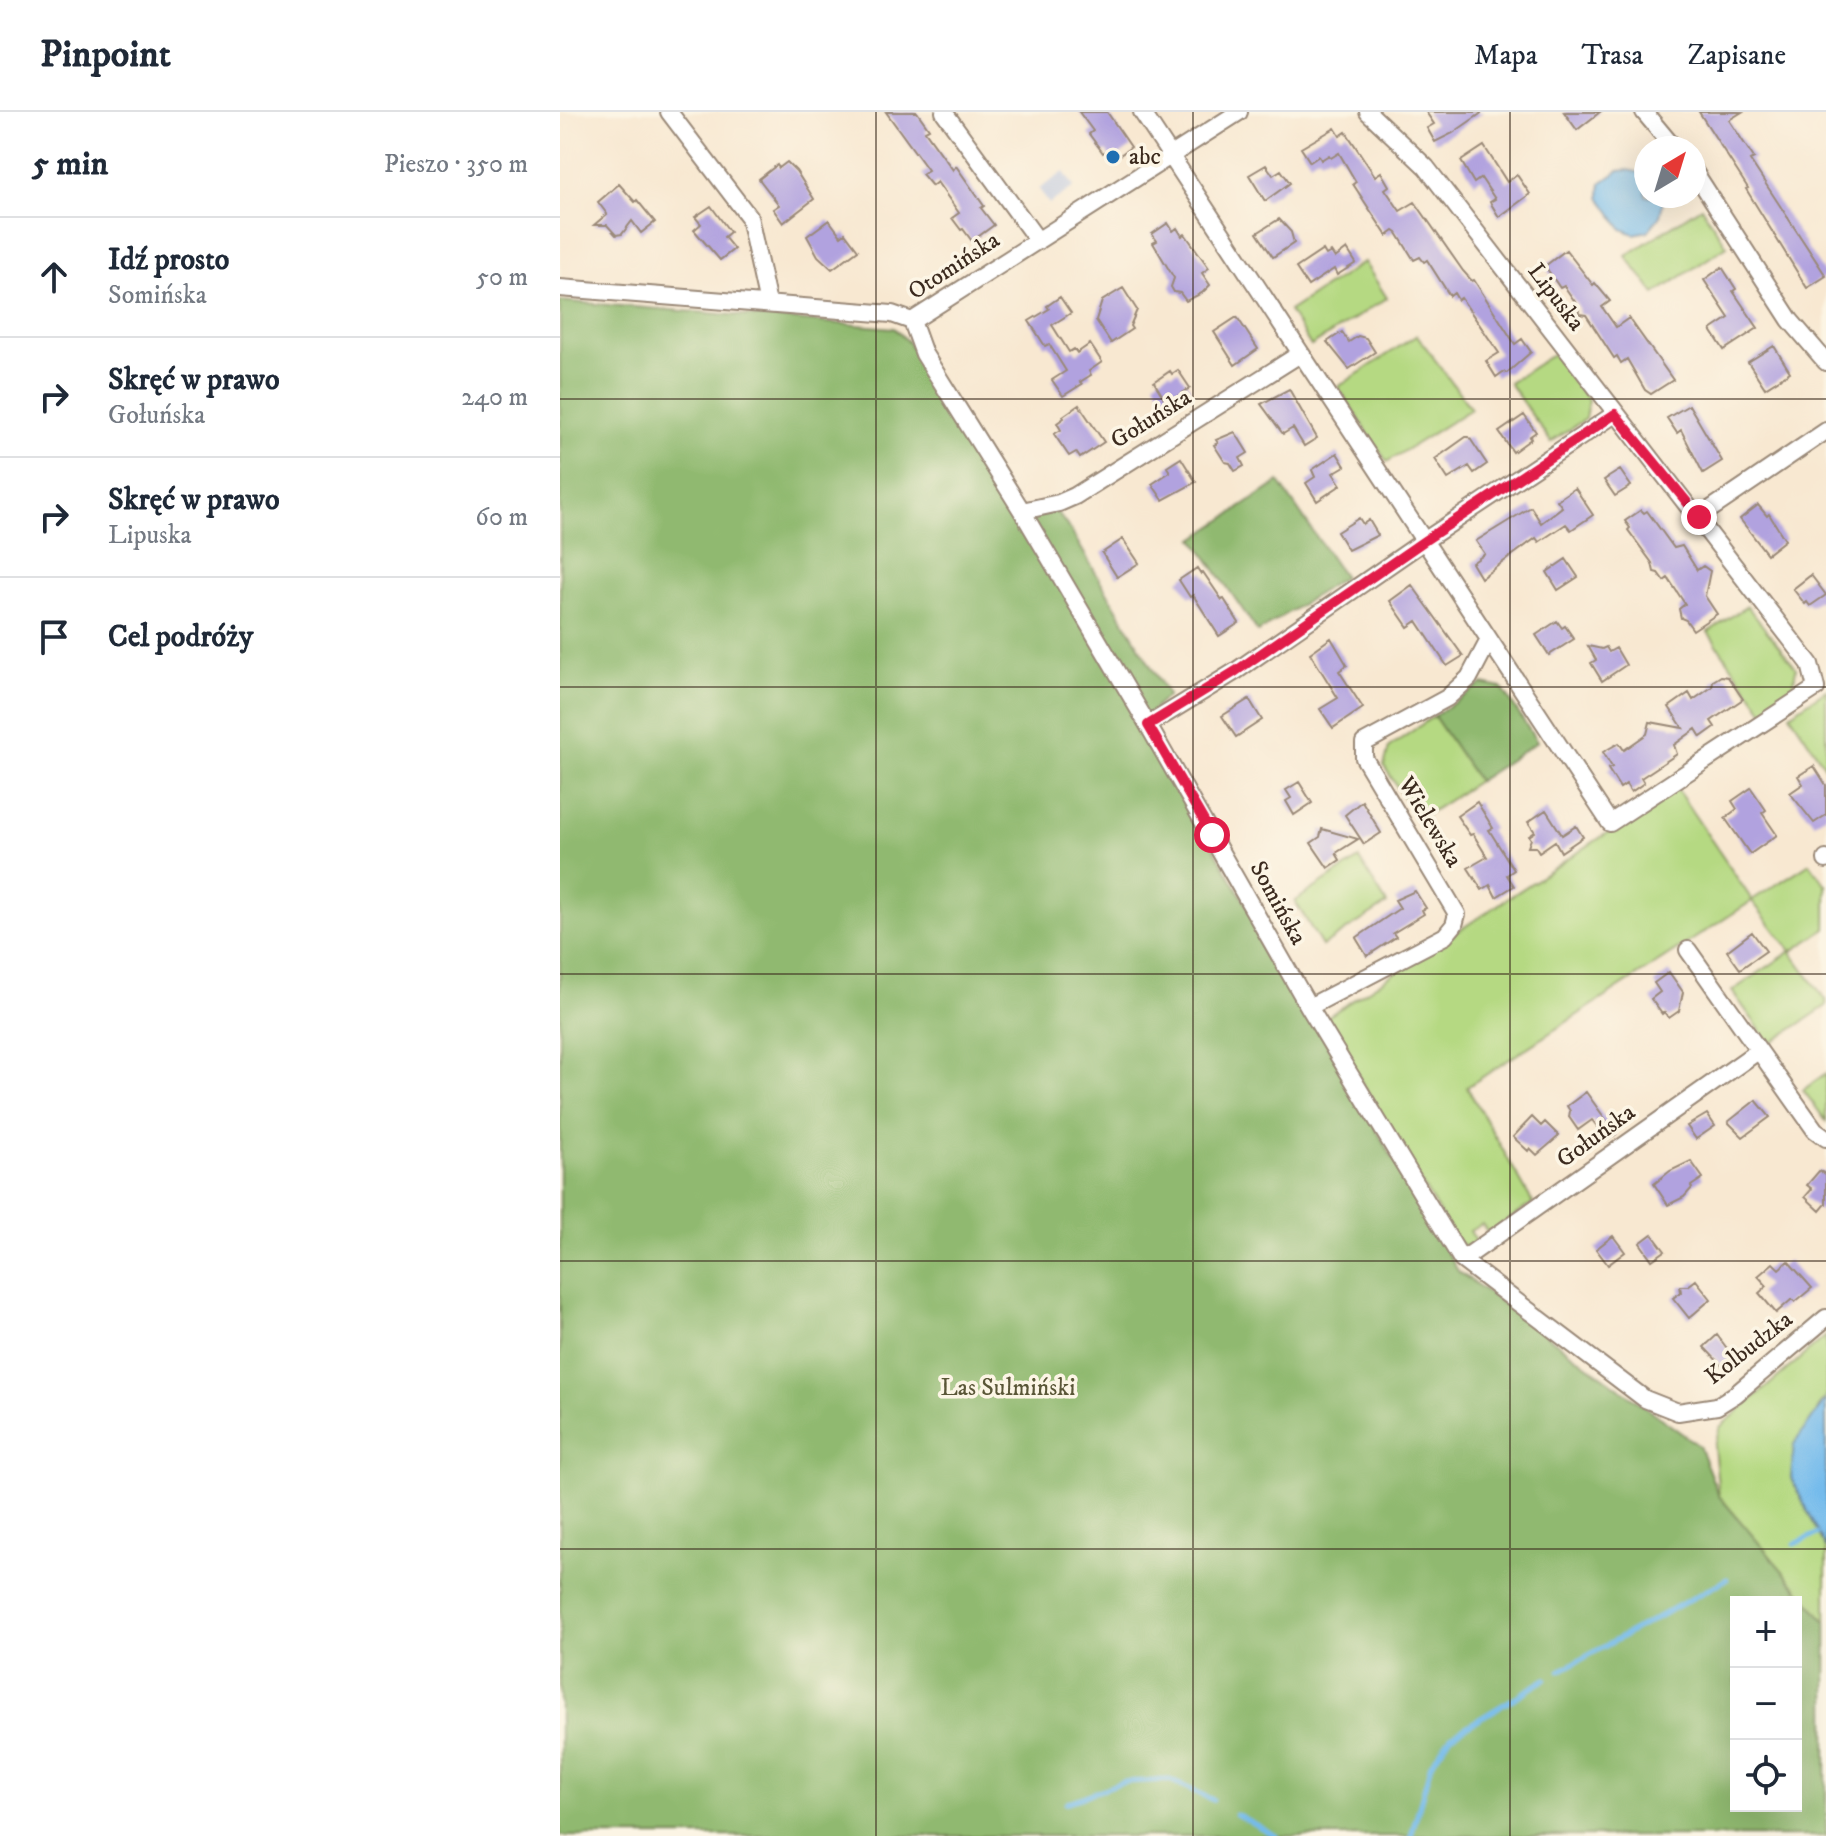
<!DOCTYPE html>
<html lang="pl">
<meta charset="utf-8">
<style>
:root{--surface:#fff;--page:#f6f6f7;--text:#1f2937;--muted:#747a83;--line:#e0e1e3}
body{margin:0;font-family:"IM FELL DW Pica",serif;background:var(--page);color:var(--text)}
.controls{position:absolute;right:24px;bottom:24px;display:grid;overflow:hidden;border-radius:0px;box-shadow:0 8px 32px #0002}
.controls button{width:72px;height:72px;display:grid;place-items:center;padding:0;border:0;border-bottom:2px solid var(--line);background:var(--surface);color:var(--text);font:40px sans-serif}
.compass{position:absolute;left:1074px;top:24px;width:72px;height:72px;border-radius:50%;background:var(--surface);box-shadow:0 8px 32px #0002;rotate:38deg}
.stop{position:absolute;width:24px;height:24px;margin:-18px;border:6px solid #e11d48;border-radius:50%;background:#fff}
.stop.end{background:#e11d48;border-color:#fff;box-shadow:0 2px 8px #0008}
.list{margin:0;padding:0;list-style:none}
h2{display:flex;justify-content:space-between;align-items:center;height:104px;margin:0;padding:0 32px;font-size:34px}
h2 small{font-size:26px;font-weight:400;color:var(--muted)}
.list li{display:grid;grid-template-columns:52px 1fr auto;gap:24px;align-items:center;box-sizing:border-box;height:120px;padding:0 32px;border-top:2px solid var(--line)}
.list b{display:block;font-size:30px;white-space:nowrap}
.list p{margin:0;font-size:26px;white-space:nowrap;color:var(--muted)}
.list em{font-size:26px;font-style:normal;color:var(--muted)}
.icon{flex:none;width:44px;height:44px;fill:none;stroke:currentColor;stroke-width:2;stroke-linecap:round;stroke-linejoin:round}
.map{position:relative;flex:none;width:1266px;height:1724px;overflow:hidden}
header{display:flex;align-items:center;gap:48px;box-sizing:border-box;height:112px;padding:0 40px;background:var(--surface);border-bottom:2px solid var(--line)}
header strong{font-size:38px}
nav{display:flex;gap:44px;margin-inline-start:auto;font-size:28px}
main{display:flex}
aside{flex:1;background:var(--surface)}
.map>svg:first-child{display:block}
.industrial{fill:#bac4de}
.green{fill:#b5d982;stroke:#788250;stroke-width:2}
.forest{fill:#90b970;stroke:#667247;stroke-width:2;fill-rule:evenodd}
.water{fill:#75bbec;stroke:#587285;stroke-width:2}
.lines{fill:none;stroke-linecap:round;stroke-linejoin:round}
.stream{stroke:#75bbec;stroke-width:5}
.building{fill:#b1a2df}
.street-casing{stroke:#9a8978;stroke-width:20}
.street{stroke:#fff;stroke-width:16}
.route{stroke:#e11d48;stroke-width:10}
.grid{fill:none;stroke:#3b2a1e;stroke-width:2;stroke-opacity:0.55}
.poi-dot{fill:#1f6fb2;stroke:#fcf5e5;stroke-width:3}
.labels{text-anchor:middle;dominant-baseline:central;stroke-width:7;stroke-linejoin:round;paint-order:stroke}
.poi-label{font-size:24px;fill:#3b2a1e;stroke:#fcf5e5;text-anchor:start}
.street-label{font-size:24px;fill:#3b2a1e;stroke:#fcf5e5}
.park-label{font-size:24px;fill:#5a5637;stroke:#fcf5e5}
</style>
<header>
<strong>Pinpoint</strong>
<nav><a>Mapa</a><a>Trasa</a><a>Zapisane</a></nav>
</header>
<main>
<aside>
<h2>5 min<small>Pieszo · 350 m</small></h2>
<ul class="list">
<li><svg class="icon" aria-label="ahead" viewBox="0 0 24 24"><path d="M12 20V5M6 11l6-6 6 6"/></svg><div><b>Idź prosto</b><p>Somińska</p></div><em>50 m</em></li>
<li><svg class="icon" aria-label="right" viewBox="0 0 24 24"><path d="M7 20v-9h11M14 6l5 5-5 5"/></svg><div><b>Skręć w prawo</b><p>Gołuńska</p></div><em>240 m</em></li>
<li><svg class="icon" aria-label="right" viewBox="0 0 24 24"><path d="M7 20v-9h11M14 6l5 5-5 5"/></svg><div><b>Skręć w prawo</b><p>Lipuska</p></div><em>60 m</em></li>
<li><svg class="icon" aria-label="arrive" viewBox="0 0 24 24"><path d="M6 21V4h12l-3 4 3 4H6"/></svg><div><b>Cel podróży</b></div></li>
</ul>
</aside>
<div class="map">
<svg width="1266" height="1724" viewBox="0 0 1266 1724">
<rect width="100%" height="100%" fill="#fcf5e5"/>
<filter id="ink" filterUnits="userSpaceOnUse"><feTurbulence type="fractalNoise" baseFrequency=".0125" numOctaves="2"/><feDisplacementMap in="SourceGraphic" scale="16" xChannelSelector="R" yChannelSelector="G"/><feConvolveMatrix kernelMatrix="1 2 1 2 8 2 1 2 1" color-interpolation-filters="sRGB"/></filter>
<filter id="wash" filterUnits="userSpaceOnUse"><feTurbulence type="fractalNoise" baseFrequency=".006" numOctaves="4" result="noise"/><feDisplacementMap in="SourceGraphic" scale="32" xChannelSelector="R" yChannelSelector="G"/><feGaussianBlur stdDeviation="1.8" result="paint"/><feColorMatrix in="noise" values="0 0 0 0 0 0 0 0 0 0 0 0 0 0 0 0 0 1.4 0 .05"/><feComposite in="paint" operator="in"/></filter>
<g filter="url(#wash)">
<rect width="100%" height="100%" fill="#f8e8d1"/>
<path class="industrial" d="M 504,60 L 514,75 L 489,92 L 479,77 Z"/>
<path class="green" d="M 1141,95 L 1167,134 L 1095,182 L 1066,144 Z
M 804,150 L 827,186 L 751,234 L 729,199 Z
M 857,223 L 911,297 L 827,350 L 778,275 Z
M 993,242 L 1028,288 L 1025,307 L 991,330 L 949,271 Z
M 1187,494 L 1236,556 L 1232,583 L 1205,601 L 1148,520 Z
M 1266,578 L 1266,656 L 1230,602 Z
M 874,604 L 918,669 L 858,708 L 824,654 L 829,635 Z
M 1116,676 L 1192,788 L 1250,751 L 1266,773 L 1266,817 L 1231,840 L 1266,888 L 1266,894 L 1210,932 L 1172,879 L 1231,839 L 1192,789 L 907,975 L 973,1091 L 928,1121 L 922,1112 L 910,1119 L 916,1129 L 907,1135 L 896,1129 L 764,907 Z
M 799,747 L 827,792 L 762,834 L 735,789 Z
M 1266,961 L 1266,1009 L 1243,978 Z
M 1266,1224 L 1266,1287 L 1261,1290 L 1231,1366 L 1266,1436 L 1266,1510 L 1159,1384 L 1154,1334 L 1160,1315 Z"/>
<path class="forest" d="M 0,189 L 334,216 L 348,230 L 393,300 L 455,401 L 480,404 L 496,399 L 511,419 L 608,583 L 581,610 L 898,1159 L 1139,1334 L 1159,1384 L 1266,1510 L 1266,1724 L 0,1724 ZM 1176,1490 L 1236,1490 L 1236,1694 L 1176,1694 Z
M 719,370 L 784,465 L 698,520 L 634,427 Z
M 922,572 L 942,576 L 977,630 L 918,669 L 874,604 Z"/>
<path class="water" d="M 1068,58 L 1081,61 L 1086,66 L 1086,84 L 1099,84 L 1103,90 L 1100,104 L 1088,119 L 1074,122 L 1062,117 L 1040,85 L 1041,71 L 1058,59 Z
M 1266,1287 L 1266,1436 L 1231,1366 L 1234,1332 Z"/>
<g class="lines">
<path class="stream" d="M 1235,1432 L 1257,1422
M 1000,1559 L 1167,1467
M 506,1691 L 562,1670 L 610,1668 L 653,1688
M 676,1702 L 716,1724
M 851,1724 L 871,1652 L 891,1624 L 986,1567"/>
</g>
<g id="blocks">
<path class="building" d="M 326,0 L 357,0 L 369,17 L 365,19 L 393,58 L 396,54 L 424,94 L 421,96 L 434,113 L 412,129 L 403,117 L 401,118 L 392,106 L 399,101 L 377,70 L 372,74 L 362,62 L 368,58 Z
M 519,0 L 547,0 L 571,35 L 553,48 L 547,39 L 543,41 L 529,22 L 533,19 Z
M 866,0 L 923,0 L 893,21 L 875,30 L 867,16 L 874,12 Z
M 1004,0 L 1040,0 L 1017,18 Z
M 1139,0 L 1182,0 L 1169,8 L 1194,46 L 1190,48 L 1266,164 L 1247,176 L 1186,77 L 1188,76 Z
M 775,16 L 780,24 L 786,20 L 815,64 L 821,60 L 829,74 L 825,77 L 840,99 L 855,90 L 903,159 L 912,169 L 914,168 L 955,232 L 962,227 L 971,240 L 947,261 L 943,260 L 936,265 L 926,249 L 939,241 L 901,186 L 898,188 L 894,181 L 890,184 L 867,148 L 864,150 L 860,145 L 854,148 L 837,121 L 834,119 L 827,124 L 793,72 L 796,70 L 779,41 L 771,46 L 769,43 L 761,48 L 759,44 L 750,50 L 741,36 Z
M 924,34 L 947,70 L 957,63 L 970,82 L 939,105 L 930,90 L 935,87 L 921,66 L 914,71 L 901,49 Z
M 227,50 L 236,59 L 254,87 L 223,111 L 213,97 L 219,93 L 199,67 L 217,53 L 219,56 Z
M 706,53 L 713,63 L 721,58 L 730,71 L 705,89 L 689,63 Z
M 59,72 L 75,90 L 77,88 L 95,110 L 81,121 L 72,109 L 62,122 L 56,123 L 47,113 L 34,113 L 47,102 L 38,90 Z
M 151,94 L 170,120 L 164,125 L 174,137 L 160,148 L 134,118 L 141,112 L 135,105 Z
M 719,107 L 731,120 L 734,131 L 713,145 L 697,121 Z
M 269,108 L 281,124 L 285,121 L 298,138 L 272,157 L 258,144 L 247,124 Z
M 608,111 L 613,119 L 617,116 L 622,124 L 625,122 L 649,156 L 642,161 L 650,173 L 642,181 L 626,189 L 620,181 L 614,180 L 611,175 L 614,166 L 593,131 L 597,129 L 592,122 Z
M 787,137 L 796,151 L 777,163 L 774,157 L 748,174 L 736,156 L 763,138 L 766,143 L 771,140 L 775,146 Z
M 1006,138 L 1033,173 L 1035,171 L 1050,189 L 1042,195 L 1056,215 L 1069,206 L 1113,268 L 1091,282 L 1085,278 L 1067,247 L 1061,251 L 1057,244 L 1054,246 L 1026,203 L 1019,202 L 1018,194 L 1004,174 L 1000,176 L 985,154 Z
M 1162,155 L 1176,177 L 1173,179 L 1198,216 L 1164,238 L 1151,218 L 1169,206 L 1144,168 Z
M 563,176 L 577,198 L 570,214 L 572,217 L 551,231 L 536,208 L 542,189 Z
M 500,185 L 511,201 L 492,213 L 509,240 L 514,237 L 517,241 L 530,232 L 542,250 L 529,259 L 531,263 L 520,270 L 522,272 L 503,284 L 492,268 L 506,259 L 489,232 L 485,234 L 469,209 L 489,197 L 487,194 Z
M 677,205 L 698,237 L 675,253 L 654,220 Z
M 782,220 L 789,230 L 798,224 L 806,226 L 815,240 L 789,257 L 767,230 Z
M 1214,234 L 1230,260 L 1205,276 L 1188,250 Z
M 618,258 L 630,276 L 607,291 L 594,270 L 610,259 L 612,262 Z
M 729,277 L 757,326 L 744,334 L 733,316 L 723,322 L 701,292 Z
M 519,293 L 544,330 L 520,346 L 516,340 L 509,344 L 494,322 L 501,318 L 497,311 L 504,306 L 503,304 Z
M 1129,293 L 1162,349 L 1143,361 L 1121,318 L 1117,321 L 1107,306 Z
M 964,303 L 976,320 L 969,325 L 971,327 L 953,340 L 939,320 Z
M 675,320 L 688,341 L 680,346 L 684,354 L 675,359 L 670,351 L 665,350 L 654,333 L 658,331 L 656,328 Z
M 906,325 L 909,325 L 927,352 L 914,361 L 909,354 L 888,367 L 875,347 Z
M 777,341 L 785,354 L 773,361 L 781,373 L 757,389 L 746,371 L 755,365 L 752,358 Z
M 621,346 L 636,370 L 603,388 L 592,372 L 610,360 L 607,355 Z
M 1060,358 L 1071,374 L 1055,384 L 1044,368 Z
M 1015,376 L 1033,403 L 1011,418 L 1006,412 L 979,430 L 976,426 L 921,466 L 912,451 L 925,442 L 916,429 L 971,395 L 981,411 L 1002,395 L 997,388 Z
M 1198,393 L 1207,404 L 1209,402 L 1225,428 L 1207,442 L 1180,407 Z
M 1081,398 L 1084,401 L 1087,399 L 1114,436 L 1122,434 L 1137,458 L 1143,454 L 1150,459 L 1145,484 L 1157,502 L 1133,518 L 1126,508 L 1121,506 L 1119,497 L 1125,492 L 1108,466 L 1104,469 L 1098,461 L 1094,460 L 1092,451 L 1068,418 L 1070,416 L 1065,409 Z
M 799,406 L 803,412 L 809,408 L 818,423 L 788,438 L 777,420 Z
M 563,427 L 579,451 L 557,465 L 542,441 Z
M 1006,447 L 1018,465 L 998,478 L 987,460 Z
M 637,456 L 641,462 L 643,460 L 662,488 L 664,487 L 679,511 L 659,524 L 633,483 L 630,485 L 619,468 Z
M 1251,463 L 1266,483 L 1250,494 L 1247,490 L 1245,492 L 1233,477 Z
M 852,473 L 903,544 L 887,554 L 857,509 L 848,515 L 830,489 Z
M 997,509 L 1002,516 L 1005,514 L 1014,527 L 989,543 L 976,523 Z
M 771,526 L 787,553 L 779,559 L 803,596 L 773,616 L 760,597 L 778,586 L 750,541 Z
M 1028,534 L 1042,537 L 1046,535 L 1049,540 L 1056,536 L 1066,553 L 1042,569 L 1031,551 L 1036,548 Z
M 1161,564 L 1168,565 L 1183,587 L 1151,609 L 1155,615 L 1141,625 L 1136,617 L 1114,633 L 1117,642 L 1081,666 L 1084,671 L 1071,680 L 1066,672 L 1060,676 L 1048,657 L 1052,655 L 1043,640 L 1059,631 L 1064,638 L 1087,622 L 1090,610 L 1123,616 L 1109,595 L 1129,581 L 1133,588 L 1152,575 L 1153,569 Z
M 689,587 L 702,608 L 676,625 L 662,604 Z
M 1254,654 L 1266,673 L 1266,703 L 1254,711 L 1230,681 L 1243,672 L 1238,664 Z
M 739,670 L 752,691 L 734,703 L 726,689 L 731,686 L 726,678 Z
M 1191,676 L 1206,698 L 1202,701 L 1217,723 L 1190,742 L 1165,706 L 1177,697 L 1172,689 Z
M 802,689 L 821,721 L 804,732 L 785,703 Z
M 917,690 L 933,716 L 929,718 L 954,758 L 947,763 L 954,774 L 936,785 L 930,773 L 922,778 L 908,756 L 927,745 L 913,722 L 910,723 L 897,704 Z
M 986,698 L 1002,723 L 1016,714 L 1023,725 L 1001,740 L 995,729 L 979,740 L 976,735 L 968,735 L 971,727 L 969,724 L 975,720 L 968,710 Z
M 762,717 L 798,727 L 776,741 L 780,748 L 768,756 L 751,731 L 760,725 Z
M 855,779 L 866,796 L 862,798 L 864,802 L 833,821 L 836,825 L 807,844 L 796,826 L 840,796 L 835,788 Z
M 1192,820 L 1206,839 L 1180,857 L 1167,839 Z
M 1109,860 L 1123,880 L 1119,899 L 1109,906 L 1104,900 L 1102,902 L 1091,887 L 1100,880 L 1094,871 Z
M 1026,980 L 1056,1022 L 1048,1028 L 1032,1008 L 1018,1018 L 1009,1005 L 1010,999 L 1007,994 Z
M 1196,988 L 1210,1005 L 1183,1025 L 1168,1010 Z
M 1147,1002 L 1155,1014 L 1136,1027 L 1127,1014 Z
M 972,1005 L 981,1014 L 985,1010 L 999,1024 L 977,1043 L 970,1036 L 968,1039 L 953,1025 Z
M 1131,1049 L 1143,1066 L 1131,1074 L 1132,1076 L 1124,1085 L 1108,1093 L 1094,1072 L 1110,1059 Z
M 1259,1059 L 1266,1062 L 1266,1092 L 1260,1099 L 1245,1085 L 1252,1077 L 1247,1073 Z
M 1092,1122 L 1105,1139 L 1092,1148 L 1080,1131 Z
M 1053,1124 L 1065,1140 L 1048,1153 L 1036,1137 Z
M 1228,1149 L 1252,1176 L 1235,1190 L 1232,1187 L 1216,1201 L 1199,1181 L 1207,1174 L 1198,1164 L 1213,1151 L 1219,1157 Z
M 1136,1168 L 1151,1187 L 1129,1206 L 1113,1186 L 1121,1180 L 1120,1174 L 1128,1174 Z
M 1157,1223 L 1175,1247 L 1164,1256 L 1144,1235 Z"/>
</g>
</g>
<g filter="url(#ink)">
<use href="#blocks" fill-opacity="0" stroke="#9a8978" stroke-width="2"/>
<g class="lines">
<g class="street-casing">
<path id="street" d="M 109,0 L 189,105 L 208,192
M 384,0 L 478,129
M 582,0 L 1050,711 L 1256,576 L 1250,552 L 866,55 L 808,0
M 1084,0 L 1114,36
M 1134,59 L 1230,208 L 1266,250
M 0,176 L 332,202 L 352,209
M 352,209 L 364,242 L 462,399 L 588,613 L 749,895 L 902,1148 L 1085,1287 L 1118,1300 L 1157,1294 L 1176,1282 L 1266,1206
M 352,209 L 679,0
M 462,399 L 499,391 L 515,384 L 740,242
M 1139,405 L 1266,319
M 588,613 L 676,559 L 864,429 L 1055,302
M 1266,747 L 1266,748
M 1128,838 L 1255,1018 L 1266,1026
M 749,895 L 885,824 L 894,813 L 897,802 L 804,646 L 804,631 L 887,586 L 909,566 L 929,528
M 902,1148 L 1198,939"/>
</g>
<use href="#street" class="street"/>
</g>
</g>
<g class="lines" filter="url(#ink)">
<path class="route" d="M 652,723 L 588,613 L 676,559 L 864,429 L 1055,302 L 1139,405"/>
</g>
<path class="grid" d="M 316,0 L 316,1724M 633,0 L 633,1724M 950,0 L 950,1724M 0,287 L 1266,287M 0,575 L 1266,575M 0,862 L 1266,862M 0,1149 L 1266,1149M 0,1437 L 1266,1437"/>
<circle class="poi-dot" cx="553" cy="45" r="8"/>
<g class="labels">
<g class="poi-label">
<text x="569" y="45">abc</text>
</g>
<g class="street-label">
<text transform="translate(394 154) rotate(-33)">Otomińska</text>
<text transform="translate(996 185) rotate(53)">Lipuska</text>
<text transform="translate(591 307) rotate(-32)">Gołuńska</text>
<text transform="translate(870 710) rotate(59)">Wielewska</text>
<text transform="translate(718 791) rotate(61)">Somińska</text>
<text transform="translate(1036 1024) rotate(-36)">Gołuńska</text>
<text transform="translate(1189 1236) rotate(-38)">Kolbudzka</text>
</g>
<g class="park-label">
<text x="448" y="1276">Las Sulmiński</text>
</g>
</g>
</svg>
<div class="controls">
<button>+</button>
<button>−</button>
<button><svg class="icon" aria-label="locate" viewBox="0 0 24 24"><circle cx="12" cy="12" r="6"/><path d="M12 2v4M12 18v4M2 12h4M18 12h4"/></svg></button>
</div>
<svg class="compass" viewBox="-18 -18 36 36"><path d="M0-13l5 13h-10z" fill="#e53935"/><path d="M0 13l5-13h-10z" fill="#747a83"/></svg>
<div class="stop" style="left:652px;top:723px"></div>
<div class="stop end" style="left:1139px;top:405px"></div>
</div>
</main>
